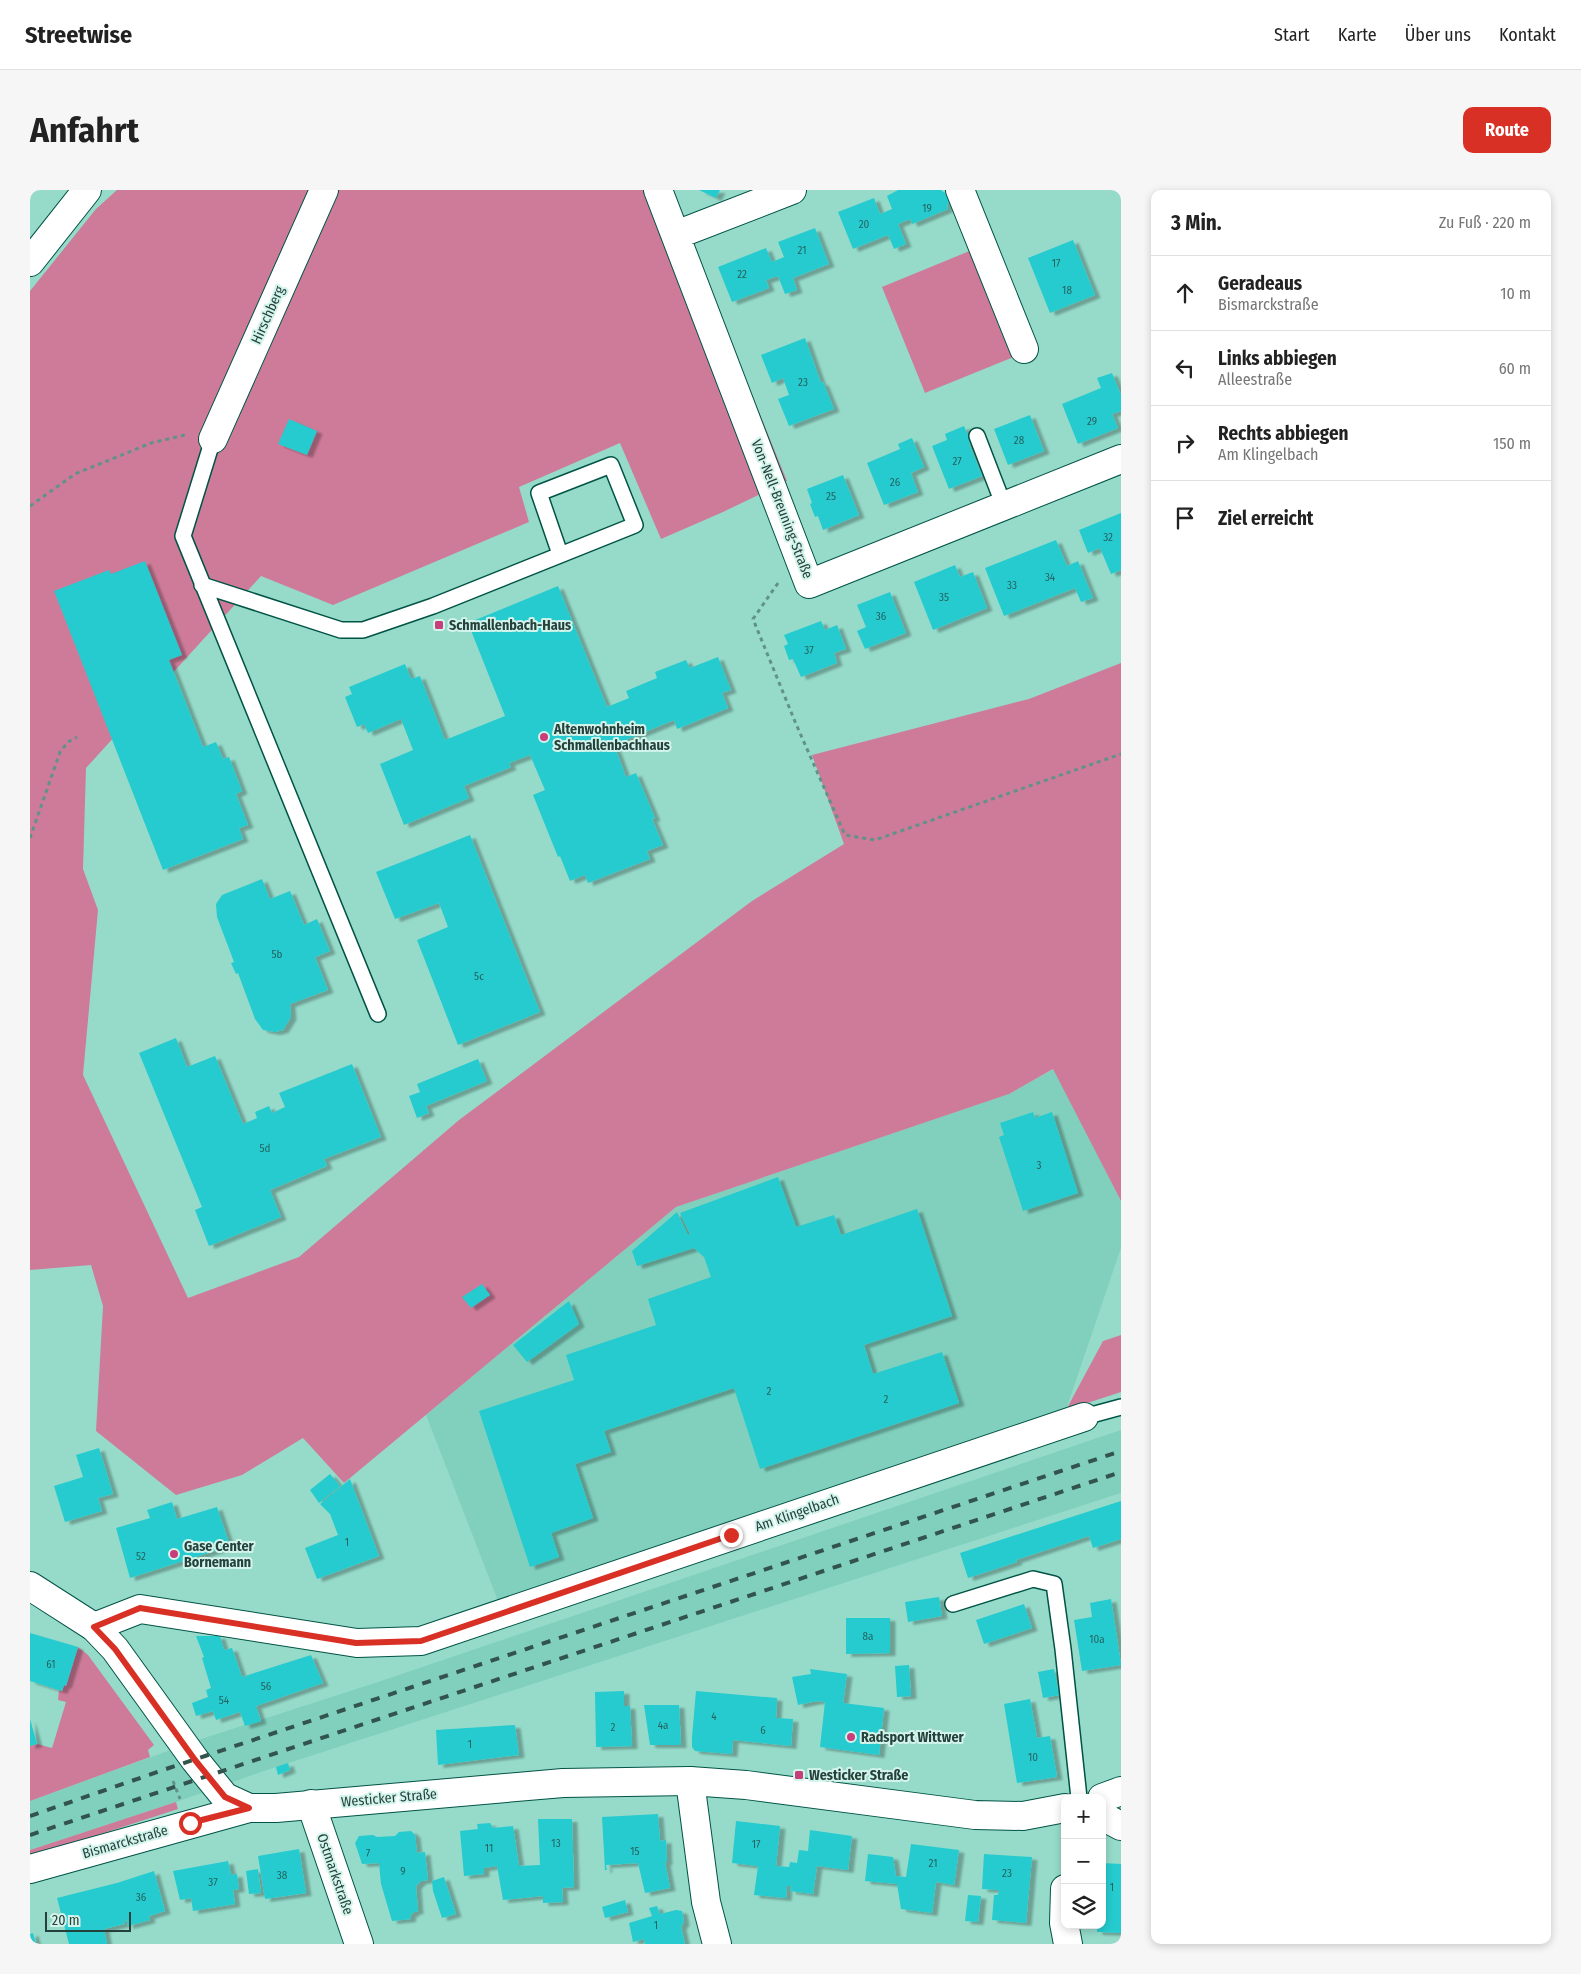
<!DOCTYPE html>
<html lang="de">
<meta charset="utf-8">
<style>
:root{--surface:#fff;--page:#f6f6f6;--text:#222;--muted:#767676;--line:#e0e0e0;--accent:#d93025}
body{margin:0;font-family:"Fira Sans Condensed",sans-serif;background:var(--page);color:var(--text)}
.controls{position:absolute;right:15px;bottom:15px;display:grid;overflow:hidden;border-radius:10px;box-shadow:0 2px 8px #0003}
.controls button{width:45px;height:45px;display:grid;place-items:center;padding:0;border:0;border-bottom:1px solid var(--line);background:var(--surface);color:var(--text);font:25px sans-serif}
.scale{position:absolute;left:15px;bottom:12px;width:86px;box-sizing:border-box;padding-left:5px;border:2px solid #25413b;border-top:0;font-size:14px;line-height:18px;white-space:nowrap;color:#25413b;-webkit-text-stroke:4px #d3f4eb;paint-order:stroke}
.stop{position:absolute;width:15px;height:15px;margin:-11px;border:4px solid #d93025;border-radius:50%;background:#fff}
.stop.end{background:#d93025;border-color:#fff;box-shadow:0 1px 5px #0008}
.list{margin:0;padding:0;list-style:none}
h2{display:flex;justify-content:space-between;align-items:center;height:65px;margin:0;padding:0 20px;font-size:21px}
h2 small{font-size:16px;font-weight:400;color:var(--muted)}
.list li{display:grid;grid-template-columns:32px 1fr auto;gap:15px;align-items:center;box-sizing:border-box;height:75px;padding:0 20px;border-top:1px solid var(--line)}
.list b{display:block;font-size:19px;white-space:nowrap}
.list p{margin:0;font-size:16px;white-space:nowrap;color:var(--muted)}
.list em{font-size:16px;font-style:normal;color:var(--muted)}
.icon{flex:none;width:28px;height:28px;fill:none;stroke:currentColor;stroke-width:2;stroke-linecap:round;stroke-linejoin:round}
.map{position:relative;flex:none;width:1091px;height:1754px;overflow:hidden;border-radius:10px}
header{display:flex;align-items:center;gap:30px;box-sizing:border-box;height:70px;padding:0 25px;background:var(--surface);border-bottom:1px solid var(--line)}
header strong{font-size:24px}
nav{display:flex;gap:28px;margin-inline-start:auto;font-size:18px}
.intro{display:flex;align-items:center;justify-content:space-between;box-sizing:border-box;height:120px;padding:0 30px}
h1{margin:0;font-size:35px}
.button{padding:12px 22px;border-radius:10px;background:var(--accent);color:#fff;font-size:18px;font-weight:700}
main{display:flex;gap:30px;padding:0 30px}
aside{flex:1;background:var(--surface);border-radius:10px;box-shadow:0 2px 8px #0003}
.map>svg:first-child{display:block}
.built{fill:#81d0be}
.green{fill:#ce7b99}
.building{fill:#25cbcf;filter:url(#shadow)}
.lines{fill:none;stroke-linecap:round;stroke-linejoin:round}
.service-casing{stroke:#015346;stroke-width:18}
.minor-casing{stroke:#015346;stroke-width:30}
.tertiary-casing{stroke:#015346;stroke-width:30}
.secondary-casing{stroke:#015346;stroke-width:30}
.path{stroke:#619287;stroke-width:3;stroke-dasharray:4 4;stroke-linecap:butt}
.service{stroke:#fff;stroke-width:15}
.minor{stroke:#fff;stroke-width:28}
.tertiary{stroke:#fff;stroke-width:28}
.secondary{stroke:#fff;stroke-width:28}
.rail{stroke:#33544d;stroke-width:4;stroke-dasharray:9 9;stroke-linecap:butt}
.route{stroke:#d93025;stroke-width:6}
.poi-dot{fill:#c73e7a;stroke:#d3f4eb;stroke-width:2}
.labels{text-anchor:middle;dominant-baseline:central;stroke-width:4;stroke-linejoin:round;paint-order:stroke}
.number-label{font-size:11px;fill:#256460}
.street-label{font-size:14px;fill:#25413b;stroke:#d3f4eb}
.poi-label{font-size:14px;font-weight:bold;fill:#25413b;stroke:#d3f4eb;text-anchor:start}
</style>
<header>
<strong>Streetwise</strong>
<nav><a>Start</a><a>Karte</a><a>Über uns</a><a>Kontakt</a></nav>
</header>
<div class="intro"><h1>Anfahrt</h1><a class="button">Route</a></div>
<main>
<div class="map">
<svg width="1091" height="1754" viewBox="0 0 1091 1754">
<defs>
<filter id="shadow"><feDropShadow dx="5.5" dy="3" stdDeviation="1" flood-color="#0004"/></filter>
</defs>
<rect width="100%" height="100%" fill="#96dbca"/>
<path class="built" d="M 1024,879 L 1091,1011 L 1091,1058 L 1036,1220 L 942,1249 L 468,1411 L 396,1225 L 646,1017 L 979,904 Z
M 1091,1240 L 1091,1303 L 228,1583 L 146,1612 L 0,1660 L 0,1611 L 171,1549 L 348,1492 Z"/>
<path class="green" d="M 87,0 L 639,0 L 757,291 L 693,322 L 631,349 L 590,253 L 489,297 L 499,332 L 303,415 L 231,386 L 56,578 L 53,679 L 68,720 L 53,885 L 158,1108 L 269,1067 L 429,930 L 722,711 L 814,654 L 782,565 L 999,509 L 1091,473 L 1091,1011 L 1023,879 L 979,904 L 646,1017 L 314,1293 L 273,1248 L 212,1285 L 146,1305 L 66,1241 L 73,1116 L 61,1075 L 0,1080 L 0,101 L 66,19 Z
M 942,60 L 986,166 L 895,203 L 852,97 Z
M 1091,1145 L 1091,1202 L 1036,1220 L 1073,1151 Z
M 48,1457 L 58,1465 L 124,1555 L 118,1560 L 120,1567 L 0,1611 L 0,1556 L 7,1554 L 22,1558 L 36,1512 L 28,1510 L 29,1500 L 32,1501 L 34,1495 L 36,1495 Z
M 146,1612 L 148,1619 L 0,1667 L 0,1660 Z"/>
<path class="building" d="M 669,0 L 690,0 L 686,8 Z
M 868,0 L 911,0 L 916,4 L 919,11 L 917,16 L 918,19 L 882,34 L 880,29 L 868,34 L 876,54 L 864,59 L 858,45 L 823,59 L 808,22 L 844,8 L 850,24 L 862,19 L 857,6 Z
M 785,38 L 799,74 L 763,88 L 767,100 L 755,104 L 748,86 L 736,90 L 739,98 L 702,112 L 688,77 L 736,58 L 742,72 L 754,67 L 748,52 Z
M 1043,50 L 1065,105 L 1020,123 L 998,68 Z
M 775,148 L 791,193 L 793,192 L 804,219 L 759,236 L 748,209 L 759,205 L 753,188 L 742,193 L 731,165 Z
M 1082,183 L 1091,205 L 1091,221 L 1082,224 L 1088,238 L 1048,254 L 1032,214 L 1071,198 L 1067,188 Z
M 1000,225 L 1014,261 L 978,275 L 964,239 Z
M 259,229 L 287,241 L 277,265 L 248,254 Z
M 934,236 L 941,253 L 939,254 L 952,286 L 919,299 L 902,256 L 917,250 L 915,244 Z
M 882,248 L 894,277 L 881,283 L 888,302 L 854,315 L 837,273 L 870,259 L 868,254 Z
M 813,285 L 829,325 L 793,340 L 788,326 L 785,327 L 780,314 L 782,313 L 777,299 Z
M 1091,323 L 1091,380 L 1081,384 L 1070,358 L 1058,363 L 1049,340 Z
M 1026,350 L 1037,376 L 1048,371 L 1063,408 L 1051,412 L 1045,398 L 974,426 L 955,378 Z
M 115,371 L 152,465 L 139,470 L 173,557 L 186,552 L 193,569 L 199,567 L 212,601 L 206,604 L 218,635 L 209,638 L 213,649 L 133,680 L 24,401 L 79,380 L 81,384 Z
M 925,375 L 930,387 L 943,382 L 957,418 L 903,440 L 884,392 Z
M 528,396 L 577,517 L 599,508 L 596,501 L 627,488 L 625,482 L 656,470 L 660,478 L 688,467 L 701,500 L 692,503 L 698,518 L 647,539 L 644,530 L 584,555 L 596,587 L 606,583 L 625,628 L 622,629 L 633,655 L 617,661 L 620,669 L 558,693 L 555,685 L 540,691 L 530,666 L 528,667 L 503,605 L 515,600 L 500,565 L 479,573 L 481,577 L 434,596 L 439,608 L 374,635 L 350,574 L 383,560 L 371,529 L 338,543 L 334,534 L 327,537 L 315,507 L 322,504 L 319,497 L 375,474 L 381,489 L 390,486 L 415,550 L 475,526 L 438,433 Z
M 860,402 L 876,443 L 835,459 L 827,441 L 836,437 L 827,415 Z
M 791,431 L 795,440 L 807,435 L 816,459 L 804,463 L 807,473 L 771,487 L 763,469 L 759,470 L 754,456 L 758,454 L 754,445 Z
M 440,645 L 510,822 L 428,855 L 387,750 L 418,737 L 409,713 L 365,729 L 346,682 Z
M 232,689 L 240,709 L 260,701 L 274,735 L 287,729 L 300,761 L 285,767 L 298,800 L 260,814 L 261,827 L 253,840 L 245,842 L 233,840 L 225,829 L 208,783 L 206,784 L 201,773 L 204,772 L 187,727 L 186,714 L 192,705 Z
M 146,848 L 157,877 L 185,866 L 213,934 L 227,928 L 225,922 L 239,916 L 242,923 L 255,917 L 249,903 L 322,874 L 351,947 L 294,969 L 297,976 L 240,1000 L 251,1027 L 179,1056 L 165,1020 L 172,1017 L 109,863 Z
M 448,869 L 457,891 L 396,916 L 399,923 L 387,928 L 379,906 L 390,902 L 387,894 Z
M 1003,922 L 1005,928 L 1022,922 L 1048,1003 L 993,1021 L 969,947 L 974,945 L 970,933 Z
M 748,987 L 766,1037 L 804,1025 L 811,1045 L 887,1019 L 922,1126 L 834,1155 L 843,1184 L 912,1162 L 929,1213 L 730,1279 L 704,1198 L 574,1241 L 581,1262 L 545,1274 L 563,1328 L 521,1343 L 529,1367 L 500,1377 L 449,1221 L 544,1190 L 536,1165 L 626,1135 L 618,1109 L 681,1087 L 674,1067 L 664,1058 L 607,1076 L 602,1061 L 647,1022 L 658,1045 L 660,1044 L 650,1023 Z
M 452,1094 L 460,1105 L 441,1118 L 432,1107 Z
M 539,1111 L 549,1134 L 497,1172 L 483,1155 Z
M 69,1258 L 83,1304 L 68,1308 L 72,1321 L 35,1332 L 24,1296 L 53,1287 L 46,1265 Z
M 300,1284 L 310,1296 L 289,1313 L 280,1300 Z
M 320,1289 L 349,1366 L 287,1389 L 275,1358 L 308,1345 L 300,1324 L 290,1314 Z
M 1091,1311 L 1091,1349 L 1063,1358 L 1059,1346 L 986,1370 L 987,1372 L 938,1388 L 930,1363 Z
M 142,1312 L 147,1329 L 187,1317 L 200,1356 L 100,1388 L 86,1338 L 120,1328 L 117,1320 Z
M 909,1407 L 912,1426 L 878,1432 L 875,1412 Z
M 1081,1409 L 1091,1475 L 1052,1481 L 1044,1430 L 1062,1427 L 1060,1413 Z
M 994,1414 L 1002,1438 L 954,1454 L 946,1430 Z
M 816,1428 L 860,1428 L 860,1463 L 816,1464 Z
M 0,1443 L 48,1457 L 36,1496 L 34,1495 L 32,1501 L 0,1491 Z
M 166,1446 L 190,1446 L 194,1460 L 202,1458 L 212,1487 L 281,1465 L 293,1493 L 226,1516 L 231,1531 L 215,1536 L 210,1522 L 186,1530 L 183,1521 L 166,1526 L 162,1513 L 178,1507 L 176,1500 L 181,1498 L 172,1468 L 174,1467 Z
M 879,1475 L 881,1506 L 867,1507 L 865,1476 Z
M 780,1479 L 817,1484 L 813,1513 L 854,1518 L 849,1565 L 790,1557 L 795,1512 L 787,1511 L 768,1515 L 762,1487 L 781,1484 Z
M 1024,1479 L 1029,1505 L 1013,1508 L 1008,1482 Z
M 594,1501 L 594,1516 L 600,1516 L 602,1556 L 566,1557 L 565,1502 Z
M 666,1501 L 747,1508 L 746,1528 L 763,1529 L 761,1556 L 703,1550 L 702,1564 L 665,1561 L 662,1557 L 662,1547 Z
M 1000,1509 L 1007,1548 L 1020,1546 L 1027,1587 L 987,1593 L 974,1514 Z
M 614,1515 L 649,1515 L 651,1555 L 620,1555 Z
M 0,1529 L 7,1554 L 0,1556 Z
M 485,1535 L 489,1565 L 408,1575 L 406,1540 Z
M 258,1573 L 260,1580 L 248,1585 L 246,1577 Z
M 628,1624 L 630,1651 L 636,1650 L 637,1672 L 635,1672 L 640,1698 L 615,1703 L 608,1673 L 576,1675 L 577,1680 L 575,1680 L 572,1627 Z
M 508,1629 L 542,1629 L 544,1697 L 532,1698 L 533,1712 L 513,1713 L 513,1706 L 473,1710 L 467,1676 L 454,1678 L 454,1684 L 434,1686 L 430,1641 L 448,1639 L 447,1634 L 460,1633 L 463,1638 L 483,1636 L 489,1676 L 510,1675 Z
M 706,1631 L 750,1636 L 746,1676 L 759,1677 L 760,1672 L 767,1673 L 769,1660 L 778,1661 L 780,1640 L 822,1646 L 818,1680 L 787,1676 L 783,1704 L 760,1701 L 761,1696 L 757,1696 L 756,1708 L 724,1705 L 728,1676 L 702,1673 Z
M 381,1641 L 385,1645 L 387,1663 L 395,1662 L 398,1690 L 391,1691 L 386,1696 L 388,1721 L 384,1722 L 380,1726 L 381,1729 L 362,1731 L 351,1694 L 349,1673 L 332,1674 L 325,1653 L 329,1646 L 343,1645 L 347,1647 L 365,1646 L 369,1642 Z
M 881,1654 L 929,1660 L 924,1695 L 906,1692 L 902,1723 L 871,1719 L 867,1694 L 835,1691 L 838,1664 L 863,1667 L 866,1686 L 876,1687 Z
M 269,1659 L 276,1703 L 235,1709 L 228,1666 Z
M 954,1664 L 1002,1667 L 996,1733 L 962,1730 L 964,1705 L 968,1705 L 969,1700 L 952,1699 Z
M 198,1671 L 201,1685 L 207,1684 L 209,1699 L 203,1700 L 205,1714 L 163,1721 L 161,1708 L 150,1710 L 143,1681 Z
M 1072,1673 L 1091,1674 L 1091,1743 L 1067,1742 L 1067,1735 L 1072,1735 Z
M 228,1679 L 231,1703 L 219,1704 L 216,1681 Z
M 124,1681 L 135,1721 L 119,1726 L 120,1730 L 98,1736 L 96,1728 L 94,1734 L 74,1739 L 77,1754 L 39,1754 L 27,1708 L 87,1693 Z
M 414,1687 L 426,1724 L 412,1728 L 403,1701 L 402,1691 Z
M 938,1705 L 951,1706 L 948,1732 L 935,1731 Z
M 595,1710 L 598,1722 L 575,1728 L 572,1717 Z
M 627,1716 L 630,1724 L 646,1720 L 652,1721 L 654,1732 L 651,1737 L 655,1754 L 615,1754 L 614,1749 L 603,1752 L 599,1733 L 622,1726 L 619,1718 Z
M 3,1743 L 6,1754 L 0,1754 L 0,1744 Z"/>
<g class="lines">
<g class="service-casing">
<path id="service" d="M 947,246 L 974,316
M 183,249 L 153,346 L 348,824
M 172,395 L 311,440 L 333,440 L 403,416 L 605,335 L 581,275 L 509,303 L 530,364
M 1054,1227 L 1091,1217
M 923,1414 L 1003,1389 L 1024,1394 L 1033,1459 L 1049,1608"/>
</g>
<g class="minor-casing">
<path id="minor" d="M 628,0 L 779,394 L 1091,269
M 930,0 L 994,159
M 646,45 L 762,0
M 183,249 L 294,0
M 64,1437 L 110,1419 L 327,1453 L 391,1451 L 1054,1227
M 660,1591 L 676,1712 L 687,1754
M 281,1614 L 329,1754
M 1072,1626 L 1091,1636
M 0,1679 L 219,1618
M 1035,1699 L 1034,1733 L 1038,1754"/>
</g>
<g class="tertiary-casing">
<path id="tertiary" d="M 0,72 L 57,0"/>
</g>
<g class="secondary-casing">
<path id="secondary" d="M 0,1396 L 64,1437 L 85,1459 L 165,1570 L 195,1607 L 219,1618 L 246,1618 L 533,1593 L 660,1591 L 716,1595 L 945,1625 L 993,1626 L 1035,1618
M 1072,1608 L 1091,1601"/>
</g>
<path class="path" d="M 0,316 L 45,284 L 121,253 L 155,245
M 748,393 L 723,429 L 766,534 L 815,645 L 845,650 L 1091,564
M 0,648 L 30,562 L 38,552 L 47,547
M 143,1591 L 150,1609"/>
<use href="#service" class="service"/>
<use href="#minor" class="minor"/>
<use href="#tertiary" class="tertiary"/>
<use href="#secondary" class="secondary"/>
<path class="rail" d="M 0,1626 L 139,1578 L 1091,1261
M 0,1645 L 1091,1282"/>
</g>
<g class="lines">
<path class="route" d="M 160,1633 L 219,1618 L 195,1607 L 165,1570 L 85,1459 L 64,1437 L 110,1418 L 326,1453 L 391,1451 L 701,1345"/>
</g>
<g class="poi-dot">
<rect x="404" y="430" width="10" height="10" rx="2.5"/>
<circle cx="514" cy="547" r="5"/>
<circle cx="144" cy="1364" r="5"/>
<circle cx="821" cy="1547" r="5"/>
<rect x="764" y="1580" width="10" height="10" rx="2.5"/>
</g>
<g class="labels">
<g class="number-label">
<text x="897" y="18">19</text>
<text x="834" y="34">20</text>
<text x="772" y="60">21</text>
<text x="1026" y="73">17</text>
<text x="712" y="84">22</text>
<text x="1037" y="100">18</text>
<text x="773" y="192">23</text>
<text x="1062" y="231">29</text>
<text x="989" y="250">28</text>
<text x="927" y="271">27</text>
<text x="865" y="292">26</text>
<text x="801" y="306">25</text>
<text x="1078" y="347">32</text>
<text x="1020" y="387">34</text>
<text x="982" y="395">33</text>
<text x="914" y="407">35</text>
<text x="851" y="426">36</text>
<text x="779" y="460">37</text>
<text x="247" y="764">5b</text>
<text x="449" y="786">5c</text>
<text x="235" y="958">5d</text>
<text x="1009" y="975">3</text>
<text x="739" y="1201">2</text>
<text x="856" y="1209">2</text>
<text x="317" y="1352">1</text>
<text x="111" y="1366">52</text>
<text x="838" y="1446">8a</text>
<text x="1067" y="1449">10a</text>
<text x="21" y="1474">61</text>
<text x="236" y="1496">56</text>
<text x="194" y="1510">54</text>
<text x="684" y="1526">4</text>
<text x="633" y="1535">4a</text>
<text x="583" y="1537">2</text>
<text x="733" y="1540">6</text>
<text x="440" y="1554">1</text>
<text x="1003" y="1567">10</text>
<text x="526" y="1653">13</text>
<text x="726" y="1654">17</text>
<text x="459" y="1658">11</text>
<text x="605" y="1661">15</text>
<text x="338" y="1663">7</text>
<text x="903" y="1673">21</text>
<text x="373" y="1681">9</text>
<text x="977" y="1683">23</text>
<text x="252" y="1685">38</text>
<text x="183" y="1692">37</text>
<text x="1082" y="1697">1</text>
<text x="111" y="1707">36</text>
<text x="626" y="1735">1</text>
</g>
<g class="street-label">
<text transform="translate(238 125) rotate(-66)">Hirschberg</text>
<text transform="translate(752 319) rotate(69)">Von-Nell-Breuning-Straße</text>
<text transform="translate(767 1323) rotate(-19)">Am Klingelbach</text>
<text transform="translate(359 1608) rotate(-5)">Westicker Straße</text>
<text transform="translate(95 1652) rotate(-16)">Bismarckstraße</text>
<text transform="translate(305 1684) rotate(71)">Ostmarkstraße</text>
</g>
<g class="poi-label">
<text x="419" y="435">Schmallenbach-Haus</text>
<text x="524" y="539">Altenwohnheim<tspan x="524" dy="16">Schmallenbachhaus</tspan></text>
<text x="154" y="1356">Gase Center<tspan x="154" dy="16">Bornemann</tspan></text>
<text x="831" y="1547">Radsport Wittwer</text>
<text x="779" y="1585">Westicker Straße</text>
</g>
</g>
</svg>
<div class="controls">
<button>+</button>
<button>−</button>
<button><svg class="icon" aria-label="layers" viewBox="0 0 24 24"><path d="M12 4l9 5-9 5-9-5zM3 14l9 5 9-5"/></svg></button>
</div>
<div class="scale">20 m</div>
<div class="stop" style="left:160px;top:1633px"></div>
<div class="stop end" style="left:701px;top:1345px"></div>
</div>
<aside>
<h2>3 Min.<small>Zu Fuß · 220 m</small></h2>
<ul class="list">
<li><svg class="icon" aria-label="ahead" viewBox="0 0 24 24"><path d="M12 20V5M6 11l6-6 6 6"/></svg><div><b>Geradeaus</b><p>Bismarckstraße</p></div><em>10 m</em></li>
<li><svg class="icon" aria-label="left" viewBox="0 0 24 24"><path d="M17 20v-9H6M10 6l-5 5 5 5"/></svg><div><b>Links abbiegen</b><p>Alleestraße</p></div><em>60 m</em></li>
<li><svg class="icon" aria-label="right" viewBox="0 0 24 24"><path d="M7 20v-9h11M14 6l5 5-5 5"/></svg><div><b>Rechts abbiegen</b><p>Am Klingelbach</p></div><em>150 m</em></li>
<li><svg class="icon" aria-label="arrive" viewBox="0 0 24 24"><path d="M6 21V4h12l-3 4 3 4H6"/></svg><div><b>Ziel erreicht</b></div></li>
</ul>
</aside>
</main>
